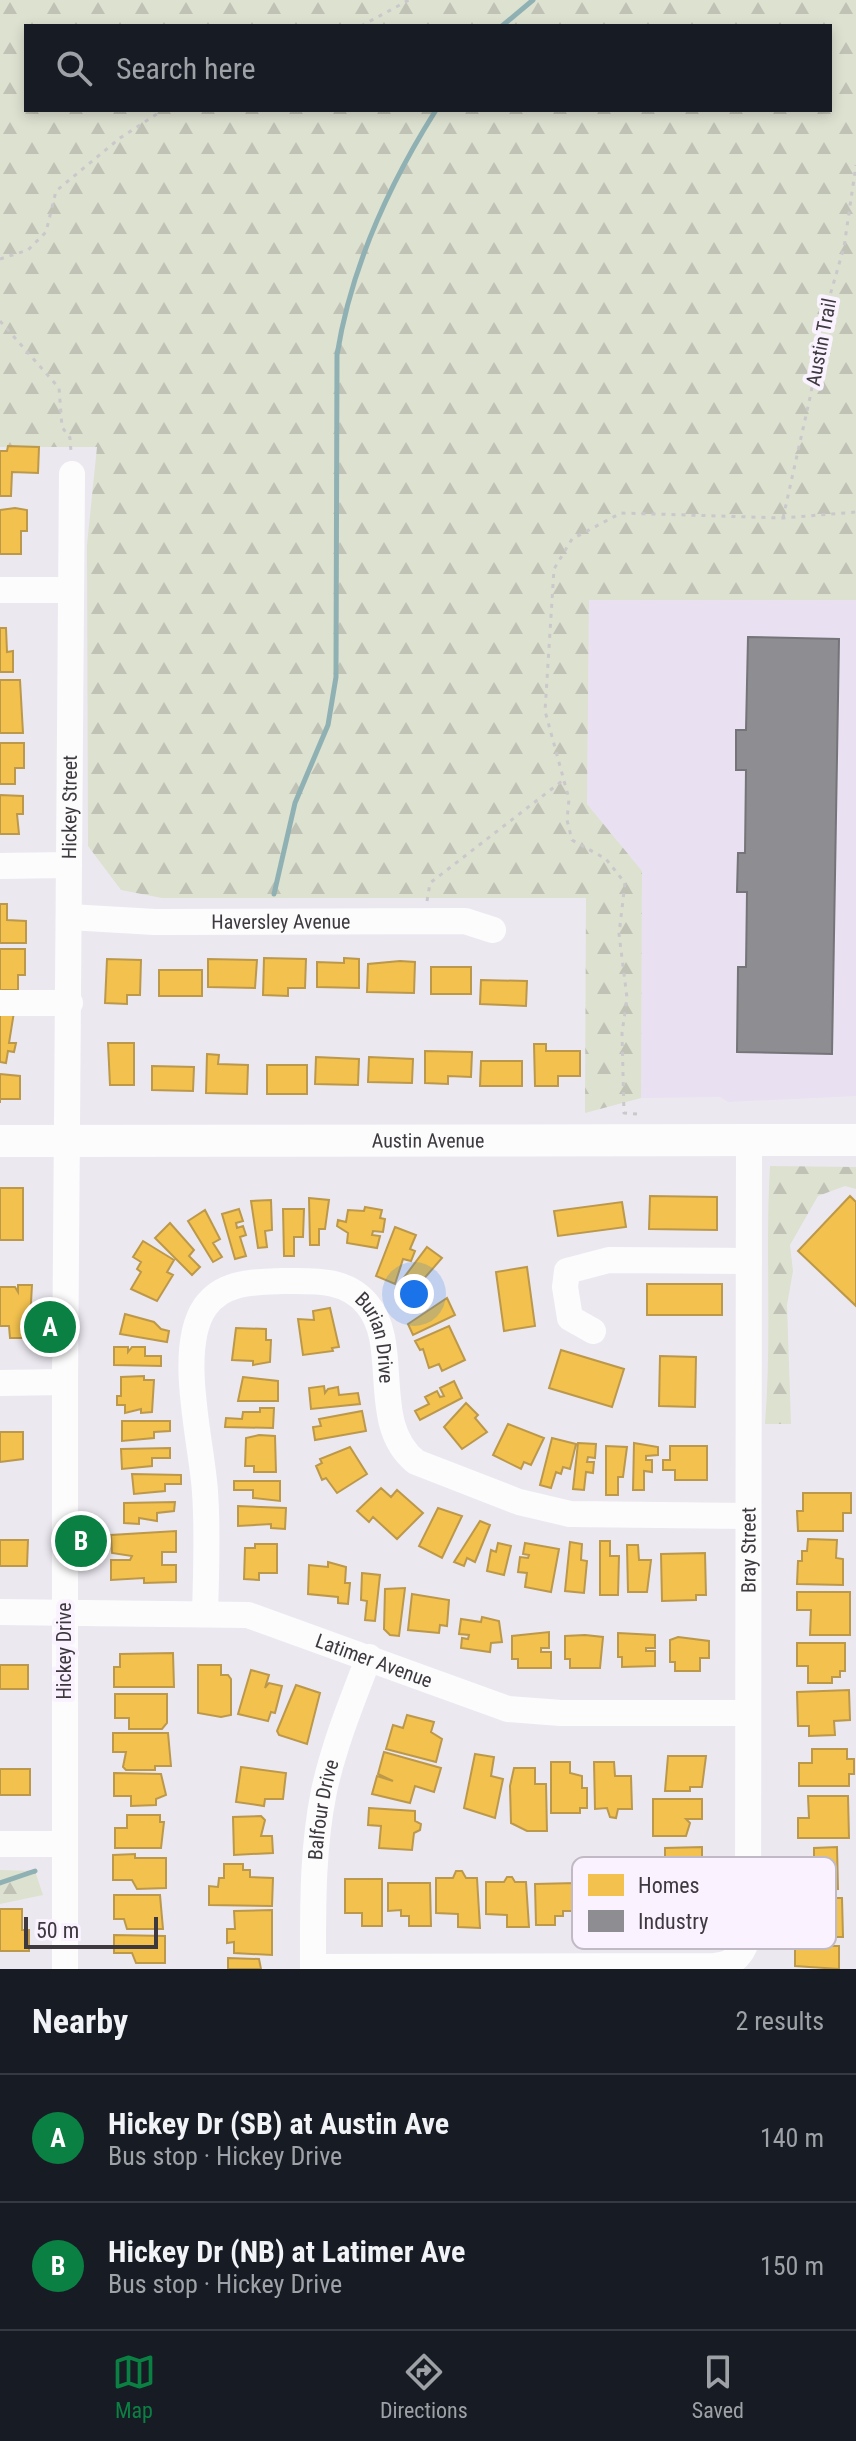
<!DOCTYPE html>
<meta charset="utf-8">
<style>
:root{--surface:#171b24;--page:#242831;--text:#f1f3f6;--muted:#9ea1a6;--line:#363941;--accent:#0b8043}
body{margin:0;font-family:"Roboto Condensed",sans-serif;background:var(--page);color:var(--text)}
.scale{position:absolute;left:24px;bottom:20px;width:134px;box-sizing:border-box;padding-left:8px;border:4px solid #3d393f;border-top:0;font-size:22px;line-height:28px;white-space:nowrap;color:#3d393f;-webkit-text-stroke:6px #faf2ff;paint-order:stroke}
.you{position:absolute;left:414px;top:1294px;width:28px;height:28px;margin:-20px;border:6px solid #fff;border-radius:50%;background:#1a73e8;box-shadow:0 0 0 12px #1a73e833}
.badge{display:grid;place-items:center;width:52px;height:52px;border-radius:50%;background:var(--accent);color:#fff;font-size:26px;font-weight:700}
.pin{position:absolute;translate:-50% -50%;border:4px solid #fff;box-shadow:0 2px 8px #0006}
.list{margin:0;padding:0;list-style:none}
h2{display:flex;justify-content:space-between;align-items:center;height:104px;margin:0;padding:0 32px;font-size:34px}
h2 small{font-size:26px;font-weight:400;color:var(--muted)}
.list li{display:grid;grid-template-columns:52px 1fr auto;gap:24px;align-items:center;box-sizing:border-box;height:128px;padding:0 32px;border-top:2px solid var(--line)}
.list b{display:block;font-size:30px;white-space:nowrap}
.list p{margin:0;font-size:26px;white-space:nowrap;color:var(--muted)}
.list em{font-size:26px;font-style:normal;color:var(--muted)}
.icon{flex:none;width:44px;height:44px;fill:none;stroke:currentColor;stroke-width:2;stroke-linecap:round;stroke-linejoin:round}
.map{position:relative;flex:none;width:856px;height:1969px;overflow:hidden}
.search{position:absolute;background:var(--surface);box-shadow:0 4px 12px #0003;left:24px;right:24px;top:24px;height:88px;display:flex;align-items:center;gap:20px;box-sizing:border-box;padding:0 28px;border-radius:0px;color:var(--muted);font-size:30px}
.sheet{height:360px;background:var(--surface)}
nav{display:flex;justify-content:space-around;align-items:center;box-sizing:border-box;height:112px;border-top:2px solid var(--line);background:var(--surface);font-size:22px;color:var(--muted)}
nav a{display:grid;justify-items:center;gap:4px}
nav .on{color:var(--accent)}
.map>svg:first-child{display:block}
.built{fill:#e9e0f1}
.forest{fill:url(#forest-firs);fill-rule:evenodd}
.homes{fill:#f2c14e;stroke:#bc984a;stroke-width:2}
.industry{fill:#8d8d92;stroke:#757479;stroke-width:2}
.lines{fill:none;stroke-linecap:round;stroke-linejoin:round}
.stream{stroke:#90b1b4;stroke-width:5}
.path{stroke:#cbc8cb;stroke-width:3;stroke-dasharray:4 6;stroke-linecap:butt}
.minor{stroke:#fcfcfd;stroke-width:26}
.major{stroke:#fcfcfd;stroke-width:32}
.labels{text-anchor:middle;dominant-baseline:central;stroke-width:8;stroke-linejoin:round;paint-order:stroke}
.street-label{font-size:20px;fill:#3d393f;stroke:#faf2ff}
.key{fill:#faf2ff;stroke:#c1bac5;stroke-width:2}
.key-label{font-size:22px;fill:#3d393f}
</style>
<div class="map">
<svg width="856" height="1969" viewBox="0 0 856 1969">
<defs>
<pattern id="forest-firs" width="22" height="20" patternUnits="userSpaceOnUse" patternTransform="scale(2)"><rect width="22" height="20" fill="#dde1d0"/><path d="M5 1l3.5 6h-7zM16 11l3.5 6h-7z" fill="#bfc2b4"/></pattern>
</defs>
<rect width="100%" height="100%" fill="#ece8f0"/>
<path class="built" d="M 589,599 L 856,600 L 856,1096 L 728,1102 L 720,1097 L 641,1098 L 642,871 L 587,804 Z"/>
<path class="forest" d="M 0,0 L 856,0 L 856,600 L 589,600 L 587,804 L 642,871 L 641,1098 L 585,1113 L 586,898 L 162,898 L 121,890 L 88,846 L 87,545 L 97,447 L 0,447 ZM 26,26 L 830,26 L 830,110 L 26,110 Z
M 770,1166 L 856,1167 L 856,1189 L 845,1186 L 818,1196 L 790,1245 L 793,1271 L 787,1305 L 791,1424 L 765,1424 C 772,1338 765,1252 770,1166 Z
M 0,1870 L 35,1871 L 43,1895 L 0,1904 Z"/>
<path class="homes" d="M 8,446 L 39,447 L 38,473 L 12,472 L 11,496 L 0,496 L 0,451 L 7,451 Z
M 15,508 L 27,510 L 27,531 L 21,531 L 21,554 L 0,554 L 0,510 Z
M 0,628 L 6,628 L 7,652 L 13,651 L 13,672 L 0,672 Z
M 0,680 L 20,680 L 23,733 L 0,733 Z
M 0,743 L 24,743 L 24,768 L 15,768 L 15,784 L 0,784 Z
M 0,795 L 23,796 L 23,814 L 17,814 L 19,834 L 0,834 Z
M 0,904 L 7,904 L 7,920 L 26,921 L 26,943 L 0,943 Z
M 0,949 L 25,949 L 25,975 L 18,975 L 18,990 L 0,990 Z
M 264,958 L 306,959 L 305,988 L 288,988 L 288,996 L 263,995 Z
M 344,958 L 359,959 L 359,988 L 317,987 L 317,962 L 344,963 Z
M 107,959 L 141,960 L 140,995 L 127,995 L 127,1004 L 105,1003 Z
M 208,959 L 257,960 L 255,988 L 208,987 Z
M 400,961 L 415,962 L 414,993 L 367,992 L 368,964 Z
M 431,967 L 471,967 L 471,994 L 431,994 Z
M 159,970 L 202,970 L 202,996 L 159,996 Z
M 481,980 L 527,981 L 526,1006 L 480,1004 Z
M 0,1012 L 14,1012 L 9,1043 L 16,1043 L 14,1052 L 8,1051 L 6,1063 L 0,1062 Z
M 108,1043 L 134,1043 L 134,1085 L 110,1085 Z
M 534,1044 L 546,1044 L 546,1051 L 580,1051 L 580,1076 L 558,1076 L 558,1086 L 535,1086 Z
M 425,1051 L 472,1052 L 471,1077 L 448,1076 L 448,1084 L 425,1083 Z
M 207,1054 L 219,1055 L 218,1064 L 248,1065 L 247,1094 L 206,1093 Z
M 316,1057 L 359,1059 L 358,1085 L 315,1084 Z
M 369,1057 L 413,1059 L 412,1083 L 368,1082 Z
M 481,1061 L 522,1061 L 522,1086 L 480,1086 Z
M 267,1065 L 307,1065 L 307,1094 L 267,1094 Z
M 152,1066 L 194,1067 L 193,1091 L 152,1090 Z
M 0,1074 L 20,1076 L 20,1099 L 0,1099 L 0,1103 Z
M 0,1188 L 23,1188 L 23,1240 L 0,1240 Z
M 650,1196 L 717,1197 L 717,1230 L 649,1229 Z
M 850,1196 L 856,1202 L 856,1306 L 798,1251 Z
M 309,1198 L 329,1200 L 325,1229 L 319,1229 L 319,1245 L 310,1245 Z
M 271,1200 L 272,1230 L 265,1231 L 267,1247 L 258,1248 L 251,1201 Z
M 622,1202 L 626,1227 L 558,1236 L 554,1211 Z
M 365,1207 L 382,1210 L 380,1218 L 385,1219 L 383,1232 L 373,1231 L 372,1235 L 380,1236 L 377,1248 L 347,1243 L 348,1233 L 337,1226 L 338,1220 L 346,1222 L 348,1210 L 364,1211 Z
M 239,1209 L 243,1221 L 236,1223 L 237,1228 L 243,1226 L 246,1235 L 240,1237 L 246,1256 L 235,1259 L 222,1214 Z
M 283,1209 L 304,1209 L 303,1237 L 294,1237 L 294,1256 L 284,1256 Z
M 205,1210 L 220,1239 L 213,1243 L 222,1257 L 213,1262 L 188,1221 Z
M 170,1223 L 194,1250 L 189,1256 L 200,1267 L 192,1275 L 155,1238 Z
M 395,1227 L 416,1235 L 410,1249 L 415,1251 L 411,1261 L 403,1259 L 395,1284 L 376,1276 Z
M 143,1241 L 174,1260 L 167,1272 L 173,1275 L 157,1301 L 131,1289 L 141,1272 L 137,1269 L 141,1262 L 133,1257 Z
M 427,1247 L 442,1258 L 408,1297 L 396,1288 Z
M 527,1267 L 535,1326 L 504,1331 L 496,1272 Z
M 647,1284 L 722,1284 L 722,1315 L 647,1315 Z
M 18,1285 L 32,1285 L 29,1338 L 10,1338 L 9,1326 L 0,1326 L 0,1287 L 15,1287 L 18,1292 Z
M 447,1298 L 455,1315 L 413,1335 L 408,1324 Z
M 330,1308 L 339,1347 L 332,1348 L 333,1351 L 303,1355 L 298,1319 L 314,1320 L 313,1311 Z
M 125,1314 L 154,1322 L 161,1329 L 169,1331 L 167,1342 L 120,1334 Z
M 449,1326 L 465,1360 L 442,1371 L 439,1364 L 429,1368 L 423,1349 L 420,1350 L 415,1341 Z
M 236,1328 L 266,1329 L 266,1340 L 271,1340 L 270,1362 L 253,1365 L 253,1361 L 232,1360 Z
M 114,1347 L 128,1347 L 128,1352 L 132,1347 L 145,1347 L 145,1356 L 161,1356 L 161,1366 L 114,1365 Z
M 561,1350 L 624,1369 L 612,1407 L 549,1388 Z
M 660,1356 L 696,1357 L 695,1407 L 659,1406 Z
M 144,1376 L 144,1380 L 154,1380 L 152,1412 L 141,1413 L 141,1409 L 125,1413 L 125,1405 L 117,1405 L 117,1396 L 121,1396 L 121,1377 Z
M 243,1377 L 278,1381 L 278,1401 L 238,1401 Z
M 454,1381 L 462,1398 L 420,1420 L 415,1411 L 429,1404 L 425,1397 L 437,1391 L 440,1397 L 444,1396 L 440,1388 Z
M 324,1386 L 325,1393 L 328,1389 L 338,1387 L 339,1395 L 358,1393 L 360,1404 L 311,1409 L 309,1388 Z
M 466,1403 L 478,1415 L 475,1418 L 487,1432 L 462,1449 L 444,1427 Z
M 260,1408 L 274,1408 L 273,1428 L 225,1427 L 226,1418 L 242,1419 L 243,1412 L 260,1412 Z
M 362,1411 L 366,1431 L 315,1440 L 313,1427 L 321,1426 L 319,1419 Z
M 122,1421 L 170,1421 L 170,1431 L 154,1432 L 154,1438 L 122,1441 Z
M 508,1424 L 544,1438 L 531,1465 L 524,1462 L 521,1469 L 493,1455 Z
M 0,1432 L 23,1432 L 23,1459 L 0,1462 Z
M 259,1435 L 275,1436 L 276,1472 L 254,1472 L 254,1466 L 245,1466 L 246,1438 Z
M 552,1438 L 576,1444 L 570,1469 L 563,1467 L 561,1474 L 556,1472 L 551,1488 L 540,1485 Z
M 578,1443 L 596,1444 L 595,1458 L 588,1457 L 587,1462 L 594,1462 L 593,1473 L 586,1472 L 584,1490 L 573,1489 Z
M 634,1443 L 658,1447 L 658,1455 L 646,1456 L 646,1460 L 652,1460 L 652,1472 L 644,1471 L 644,1490 L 633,1490 Z
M 606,1446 L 627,1447 L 623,1477 L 618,1477 L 618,1495 L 606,1495 Z
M 670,1446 L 707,1446 L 707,1480 L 675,1480 L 675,1470 L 663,1470 L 663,1460 L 670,1460 Z
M 350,1447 L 367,1474 L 337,1493 L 326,1478 L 322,1480 L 316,1466 L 322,1463 L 320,1459 Z
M 170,1448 L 170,1458 L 152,1458 L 152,1466 L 122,1469 L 121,1449 Z
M 132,1474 L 181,1475 L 181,1484 L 165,1484 L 165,1491 L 134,1494 Z
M 234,1481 L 280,1481 L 280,1501 L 253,1498 L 253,1490 L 234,1490 Z
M 381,1488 L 391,1497 L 397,1490 L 423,1513 L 397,1539 L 373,1517 L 369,1522 L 357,1511 Z
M 803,1493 L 851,1493 L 851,1513 L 843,1513 L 843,1531 L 798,1531 L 797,1511 L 803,1511 Z
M 175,1502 L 174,1511 L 157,1513 L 157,1521 L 139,1518 L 139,1524 L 124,1523 L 124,1503 Z
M 238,1506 L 286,1508 L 285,1529 L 271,1528 L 271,1524 L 238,1526 Z
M 438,1508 L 462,1516 L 442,1558 L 419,1546 Z
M 480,1521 L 490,1525 L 475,1562 L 467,1558 L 464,1566 L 454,1562 Z
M 176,1531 L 176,1552 L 162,1552 L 162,1565 L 176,1565 L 176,1582 L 144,1583 L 144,1578 L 111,1580 L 111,1560 L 130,1560 L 132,1556 L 112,1553 L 111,1535 Z
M 808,1539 L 837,1540 L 836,1558 L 843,1559 L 843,1585 L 797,1584 L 798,1561 L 802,1561 L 802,1551 L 807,1551 Z
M 0,1540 L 28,1540 L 27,1566 L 0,1566 Z
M 600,1541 L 610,1541 L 610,1556 L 619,1556 L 618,1595 L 600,1595 Z
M 570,1542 L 582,1544 L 581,1560 L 587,1561 L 584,1593 L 565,1591 Z
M 498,1543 L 511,1546 L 504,1575 L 487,1571 L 491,1550 L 496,1552 Z
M 525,1543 L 559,1549 L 551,1592 L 525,1587 L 527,1573 L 518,1572 L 520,1557 L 528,1558 L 529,1555 L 523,1554 Z
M 255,1544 L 277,1544 L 277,1573 L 259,1573 L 259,1580 L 244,1579 L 245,1548 L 255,1548 Z
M 627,1545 L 638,1545 L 639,1560 L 651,1560 L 647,1592 L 628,1592 Z
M 705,1553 L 706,1595 L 696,1595 L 696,1600 L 662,1601 L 661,1554 Z
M 328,1562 L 346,1567 L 345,1583 L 350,1583 L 348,1604 L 338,1603 L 338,1597 L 308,1594 L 309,1565 L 328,1567 Z
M 362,1573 L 380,1575 L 375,1621 L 365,1620 L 367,1601 L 361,1600 Z
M 405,1588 L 399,1636 L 390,1635 L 384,1629 L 385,1589 Z
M 797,1592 L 850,1592 L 850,1635 L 810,1635 L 811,1610 L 797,1610 Z
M 412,1594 L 449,1600 L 447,1626 L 440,1625 L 439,1633 L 408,1630 Z
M 482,1617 L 499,1621 L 502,1642 L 491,1643 L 490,1652 L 461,1648 L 462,1638 L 468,1639 L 469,1635 L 459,1634 L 461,1619 L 481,1622 Z
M 549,1632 L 549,1648 L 541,1648 L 541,1652 L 551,1652 L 551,1668 L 518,1668 L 518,1659 L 512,1659 L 512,1636 Z
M 618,1633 L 655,1635 L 655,1648 L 646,1648 L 646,1651 L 655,1651 L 655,1666 L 622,1667 L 622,1657 L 618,1657 Z
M 585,1635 L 603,1637 L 600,1668 L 570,1668 L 570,1659 L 565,1659 L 565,1636 Z
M 678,1637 L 709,1641 L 709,1658 L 700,1658 L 700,1671 L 675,1671 L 675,1662 L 670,1662 L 670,1640 Z
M 797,1643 L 845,1643 L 845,1671 L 840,1671 L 840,1677 L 832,1677 L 832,1683 L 808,1683 L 808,1666 L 797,1666 Z
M 173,1653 L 174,1687 L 114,1687 L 114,1667 L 120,1667 L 120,1654 Z
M 0,1665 L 28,1665 L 28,1689 L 0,1689 Z
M 198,1665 L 221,1665 L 221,1675 L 228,1675 L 231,1679 L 231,1715 L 221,1717 L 198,1713 Z
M 251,1670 L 269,1675 L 265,1688 L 269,1683 L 282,1686 L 275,1713 L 271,1712 L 268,1721 L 238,1714 Z
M 296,1685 L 320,1693 L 307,1744 L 279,1735 L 277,1731 Z
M 849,1690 L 850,1720 L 834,1721 L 835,1735 L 809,1736 L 809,1726 L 798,1726 L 797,1692 Z
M 115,1694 L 167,1694 L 167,1723 L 162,1729 L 129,1729 L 129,1718 L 115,1718 Z
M 407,1715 L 434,1722 L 431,1732 L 442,1739 L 436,1762 L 386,1749 L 393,1725 L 403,1728 Z
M 113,1733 L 168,1733 L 171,1766 L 155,1766 L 155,1770 L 126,1770 L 123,1767 L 126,1752 L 113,1752 Z
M 812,1749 L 847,1749 L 847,1759 L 854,1759 L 854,1774 L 849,1774 L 849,1786 L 799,1786 L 799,1763 L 812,1763 Z
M 384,1752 L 441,1768 L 434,1792 L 415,1786 L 410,1803 L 372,1794 L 377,1776 L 393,1781 L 378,1774 Z
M 475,1754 L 494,1757 L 491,1776 L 503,1779 L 495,1818 L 464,1808 Z
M 668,1756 L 706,1756 L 702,1787 L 690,1787 L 690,1791 L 665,1791 Z
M 551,1762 L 570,1762 L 570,1773 L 582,1776 L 582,1788 L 587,1788 L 587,1808 L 580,1808 L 580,1813 L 551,1813 Z
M 594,1762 L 614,1762 L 615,1776 L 631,1776 L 632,1809 L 618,1809 L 616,1818 L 610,1817 L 607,1808 L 595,1809 Z
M 241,1767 L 286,1773 L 283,1799 L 265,1799 L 264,1806 L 236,1802 Z
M 514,1768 L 535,1768 L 535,1784 L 546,1784 L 547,1831 L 527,1831 L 511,1823 L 510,1786 Z
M 0,1769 L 30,1769 L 30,1795 L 0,1795 Z
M 114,1773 L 161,1774 L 166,1795 L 156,1799 L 156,1805 L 131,1806 L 131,1796 L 114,1796 Z
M 808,1796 L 848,1796 L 849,1838 L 798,1838 L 798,1818 L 809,1818 Z
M 653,1799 L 702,1799 L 702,1819 L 686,1819 L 690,1823 L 686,1836 L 653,1836 Z
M 369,1808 L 415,1811 L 415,1821 L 421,1824 L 420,1830 L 414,1833 L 412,1850 L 379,1848 L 381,1826 L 368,1825 Z
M 127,1815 L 160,1815 L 160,1822 L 164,1822 L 161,1848 L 115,1848 L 115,1828 L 127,1828 Z
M 261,1816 L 265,1820 L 261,1836 L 272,1836 L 273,1853 L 234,1855 L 233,1817 Z
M 702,1847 L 702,1869 L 693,1869 L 700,1877 L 696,1889 L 662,1888 L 658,1884 L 658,1879 L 665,1875 L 665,1848 Z
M 837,1847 L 838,1889 L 798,1890 L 797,1861 L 814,1861 L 814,1848 Z
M 135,1854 L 135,1858 L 166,1858 L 166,1888 L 137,1889 L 132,1880 L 113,1880 L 113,1855 Z
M 224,1864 L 243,1864 L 243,1870 L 250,1870 L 250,1877 L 273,1878 L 272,1906 L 209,1905 L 209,1886 L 218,1887 L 219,1878 L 224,1878 Z
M 456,1871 L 462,1871 L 466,1878 L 477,1878 L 480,1928 L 458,1927 L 458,1914 L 436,1913 L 436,1878 L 453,1878 Z
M 507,1877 L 512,1877 L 515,1882 L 526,1882 L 529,1927 L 507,1927 L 507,1915 L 486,1914 L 486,1882 L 504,1882 Z
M 345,1879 L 382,1879 L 382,1926 L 362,1926 L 362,1913 L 345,1913 Z
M 388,1883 L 430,1883 L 431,1926 L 409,1926 L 409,1916 L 401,1916 L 401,1910 L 388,1911 Z
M 575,1883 L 575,1911 L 563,1911 L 563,1916 L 555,1916 L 555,1925 L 536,1925 L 535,1884 Z
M 114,1895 L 160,1895 L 163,1929 L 127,1929 L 124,1919 L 114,1919 Z
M 796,1898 L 842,1898 L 843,1937 L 811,1937 L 811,1917 L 796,1917 Z
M 0,1909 L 22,1909 L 22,1930 L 29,1930 L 29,1951 L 0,1951 Z
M 272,1910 L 272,1955 L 234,1953 L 234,1942 L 227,1943 L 227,1929 L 235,1929 L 234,1911 Z
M 114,1935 L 165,1936 L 165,1963 L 136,1963 L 132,1953 L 114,1953 Z
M 795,1946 L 839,1946 L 839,1969 L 795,1966 Z
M 228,1958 L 259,1959 L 261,1969 L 228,1969 Z"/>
<path class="industry" d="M 748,637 L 839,639 L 832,1054 L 737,1052 L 738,967 L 746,967 L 747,892 L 737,892 L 738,853 L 745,853 L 746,770 L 736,770 L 736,730 L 746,730 Z"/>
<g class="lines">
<path class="stream" d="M 502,26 L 533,0
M 274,894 L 295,803 L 328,725 L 336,677 L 337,355 C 351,267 388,186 436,110
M 0,1883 L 35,1871"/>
<path class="path" d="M 361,26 L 409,0
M 0,259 L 28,250 L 46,232 L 56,191 L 120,138 L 163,110
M 0,321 L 59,388 L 62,427 L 70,438 L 71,452
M 783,518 L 811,393 L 822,323 L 844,247 L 856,165
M 427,901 L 430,883 L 562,781
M 637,1114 L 624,1113 L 622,1033 L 627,998 L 619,934 L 625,883 L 606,859 L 572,840 L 567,820 L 569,799 L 545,711 L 554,569 L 572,539 L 621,513 L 783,518 L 856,512"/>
<g class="minor">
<path d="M 0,590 L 70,590"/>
<path d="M 0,866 L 68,865"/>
<path id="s1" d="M 69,917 L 155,922 L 465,921 L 493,930"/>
<path d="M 0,1003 L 70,1003"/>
<path d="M 593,1331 L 570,1318 L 565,1287 L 567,1271 L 609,1260 L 749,1261"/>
<path d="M 0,1383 L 65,1382"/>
<path id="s2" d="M 0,1612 L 248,1615 L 508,1709 L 561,1713 L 747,1713"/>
<path id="s3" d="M 205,1614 C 206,1574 208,1533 205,1492 C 202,1443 176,1349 205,1307 C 223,1281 255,1282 283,1281 C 313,1281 345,1278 367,1304 C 402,1345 368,1424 416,1462 L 519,1502 L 570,1514 L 748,1516"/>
<path d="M 0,1844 L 65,1844"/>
<path id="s4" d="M 313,1967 L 714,1966 C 735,1965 746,1952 748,1931 L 749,1141"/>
<path id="s5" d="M 65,1969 L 65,1382 L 72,474"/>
<path id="s6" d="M 313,1969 C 313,1909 312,1850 324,1791 C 334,1745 352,1701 369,1657"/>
</g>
<path class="major" id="s7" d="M 0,1141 L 856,1140"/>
</g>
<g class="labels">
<g class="street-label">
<text transform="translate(821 342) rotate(-79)">Austin Trail</text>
<text stroke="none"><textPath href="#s5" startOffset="1162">Hickey Street</textPath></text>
<text stroke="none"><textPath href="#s1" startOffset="212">Haversley Avenue</textPath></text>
<text stroke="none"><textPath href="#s7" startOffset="428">Austin Avenue</textPath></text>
<text stroke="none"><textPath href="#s3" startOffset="522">Burian Drive</textPath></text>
<text stroke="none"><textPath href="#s4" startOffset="836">Bray Street</textPath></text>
<text transform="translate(64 1651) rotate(-90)">Hickey Drive</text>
<text stroke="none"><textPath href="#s2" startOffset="382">Latimer Avenue</textPath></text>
<text stroke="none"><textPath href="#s6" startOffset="160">Balfour Drive</textPath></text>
</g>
</g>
<rect x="572" y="1857" width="264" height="92" rx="12" class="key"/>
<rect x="588" y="1874" width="36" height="22" fill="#f2c14e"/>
<rect x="588" y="1910" width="36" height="22" fill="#8d8d92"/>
<g class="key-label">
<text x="638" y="1893">Homes</text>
<text x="638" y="1929">Industry</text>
</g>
</svg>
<div class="scale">50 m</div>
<div class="you"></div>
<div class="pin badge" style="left:50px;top:1327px">A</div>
<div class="pin badge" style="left:81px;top:1541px">B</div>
<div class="search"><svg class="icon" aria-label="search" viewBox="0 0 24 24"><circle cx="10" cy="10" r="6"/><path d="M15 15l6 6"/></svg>Search here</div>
</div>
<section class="sheet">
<h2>Nearby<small>2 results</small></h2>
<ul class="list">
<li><span class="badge">A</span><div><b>Hickey Dr (SB) at Austin Ave</b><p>Bus stop · Hickey Drive</p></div><em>140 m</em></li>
<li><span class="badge">B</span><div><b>Hickey Dr (NB) at Latimer Ave</b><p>Bus stop · Hickey Drive</p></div><em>150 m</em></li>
</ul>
</section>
<nav>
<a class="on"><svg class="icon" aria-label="map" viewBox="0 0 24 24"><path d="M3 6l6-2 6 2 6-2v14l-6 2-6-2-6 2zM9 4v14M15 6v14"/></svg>Map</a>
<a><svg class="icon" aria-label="directions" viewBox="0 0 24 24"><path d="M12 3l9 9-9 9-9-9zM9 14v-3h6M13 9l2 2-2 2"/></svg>Directions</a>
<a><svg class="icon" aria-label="saved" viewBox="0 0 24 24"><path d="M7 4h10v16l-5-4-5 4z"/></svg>Saved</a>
</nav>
